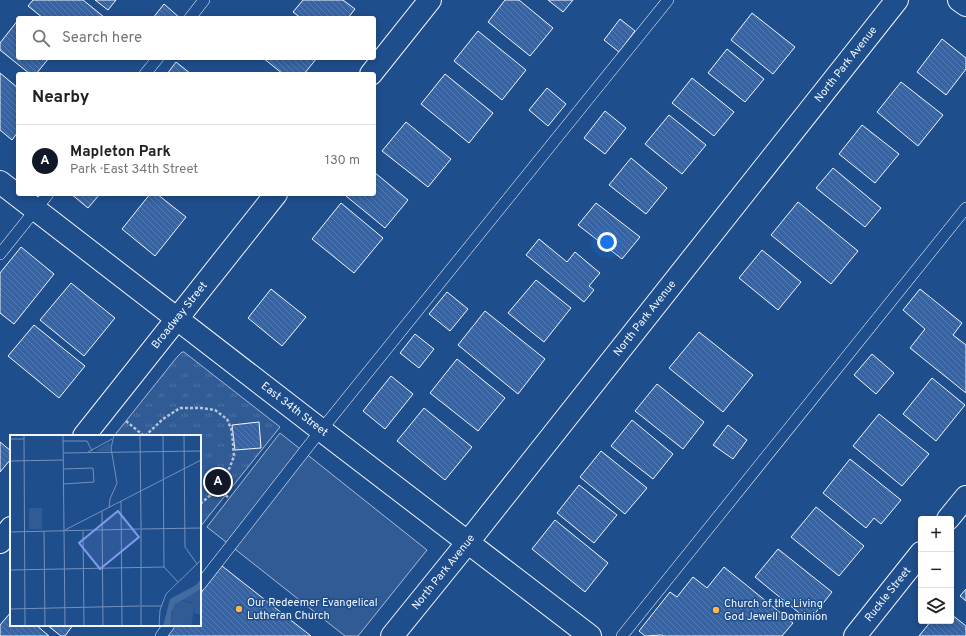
<!DOCTYPE html>
<meta charset="utf-8">
<style>
:root{--surface:#fff;--page:#f6f6f6;--text:#202124;--muted:#757577;--line:#e0e0e0;--accent:#111827}
body{margin:0;font-family:Overpass,sans-serif;background:var(--page);color:var(--text)}
.controls{position:absolute;right:12px;bottom:12px;display:grid;overflow:hidden;border-radius:4px;box-shadow:0 2px 6px #0003}
.controls button{width:36px;height:36px;display:grid;place-items:center;padding:0;border:0;border-bottom:1px solid var(--line);background:var(--surface);color:var(--text);font:20px sans-serif}
.you{position:absolute;left:607px;top:242px;width:14px;height:14px;margin:-10px;border:3px solid #fff;border-radius:50%;background:#1a73e8;box-shadow:0 0 0 6px #1a73e833}
.badge{display:grid;place-items:center;width:26px;height:26px;border-radius:50%;background:var(--accent);color:#fff;font-size:13px;font-weight:700}
.pin{position:absolute;translate:-50% -50%;border:2px solid #fff;box-shadow:0 1px 4px #0006}
.list{margin:0;padding:0;list-style:none}
h2{display:flex;justify-content:space-between;align-items:center;height:52px;margin:0;padding:0 16px;font-size:17px}
h2 small{font-size:13px;font-weight:400;color:var(--muted)}
.list li{display:grid;grid-template-columns:26px 1fr auto;gap:12px;align-items:center;box-sizing:border-box;height:72px;padding:0 16px;border-top:1px solid var(--line)}
.list b{display:block;font-size:15px;white-space:nowrap}
.list p{margin:0;font-size:13px;white-space:nowrap;color:var(--muted)}
.list em{font-size:13px;font-style:normal;color:var(--muted)}
.icon{flex:none;width:22px;height:22px;fill:none;stroke:currentColor;stroke-width:2;stroke-linecap:round;stroke-linejoin:round}
.map{position:relative;flex:none;width:966px;height:636px;overflow:hidden}
.search{position:absolute;background:var(--surface);box-shadow:0 2px 6px #0003;left:16px;top:16px;width:360px;height:44px;display:flex;align-items:center;gap:10px;box-sizing:border-box;padding:0 14px;border-radius:4px;color:var(--muted);font-size:15px}
.panel{position:absolute;background:var(--surface);box-shadow:0 2px 6px #0003;left:16px;top:72px;width:360px;height:124px;border-radius:4px}
.map>svg:first-child{display:block}
.grass{fill:url(#grass-tufts);stroke:#a8bbd7}
.pitch{fill:#305b95;stroke:#a8bbd7}
.building{fill:url(#building-back-hatch);stroke:#f2f6ff}
.lines{fill:none;stroke-linecap:round;stroke-linejoin:round}
.lane-casing{stroke:#f2f6ff;stroke-width:12}
.street-casing{stroke:#f2f6ff;stroke-width:24}
.secondary-casing{stroke:#f2f6ff;stroke-width:24}
.path{stroke:#b3c4dc;stroke-width:2.5;stroke-dasharray:3 2;stroke-linecap:butt}
.lane{stroke:#1f4e8c;stroke-width:11}
.street{stroke:#1f4e8c;stroke-width:22}
.secondary{stroke:#1f4e8c;stroke-width:22}
.poi-dot{fill:#ffb74d;stroke:#1f4e8c;stroke-width:1.5}
.labels{text-anchor:middle;dominant-baseline:central;stroke-width:3;stroke-linejoin:round;paint-order:stroke}
.street-label{font-size:11px;fill:#f2f6ff;stroke:#1f4e8c}
.poi-label{font-size:11px;fill:#f2f6ff;stroke:#1f4e8c;text-anchor:start}
.inset-road{fill:none;stroke:#7391ba;stroke-width:1}
.view{fill:#7d9aea;fill-opacity:0.15;stroke:#7d9aea;stroke-width:2}
.inset-edge{fill:none;stroke:#f2f6ff;stroke-width:2}
</style>
<div class="map">
<svg width="966" height="636" viewBox="0 0 966 636">
<defs>
<pattern id="grass-tufts" width="24" height="20" patternUnits="userSpaceOnUse"><rect width="24" height="20" fill="#305b95"/><path d="M3 7l-1-3M5 7V3M7 7l1-3M15 17l-1-3M17 17v-4M19 17l1-3" fill="none" stroke="#4e73a5"/></pattern>
<pattern id="building-back-hatch" width="6" height="6" patternUnits="userSpaceOnUse"><rect width="6" height="6" fill="#3563a3"/><path d="M-1 5l2 2M0 0l6 6M5-1l2 2" fill="none" stroke="#537ab1"/></pattern>
</defs>
<rect width="100%" height="100%" fill="#1f4e8c"/>
<path class="grass" d="M 182,352 L 184,352 L 280,427 L 200,527 L 200,436 L 114,436 L 177,357 Z"/>
<path class="pitch" d="M 280,433 L 427,550 L 358,636 L 345,636 L 207,527 Z"/>
<path class="building" d="M 33,0 L 83,0 L 104,17 L 103,18 L 43,18 L 28,6 Z
M 95,0 L 116,0 L 108,10 Z
M 303,0 L 343,0 L 355,9 L 348,18 L 301,18 L 293,12 Z
M 505,0 L 519,0 L 553,28 L 530,56 L 488,22 Z
M 548,0 L 573,0 L 563,12 Z
M 164,4 L 180,18 L 153,18 Z
M 752,13 L 795,47 L 773,74 L 731,40 Z
M 620,19 L 635,31 L 619,52 L 604,40 Z
M 18,20 L 18,58 L 49,58 L 36,74 L 30,74 L 0,50 L 0,43 Z
M 478,31 L 526,70 L 502,100 L 454,61 Z
M 942,39 L 966,58 L 966,69 L 946,95 L 917,72 Z
M 727,49 L 764,79 L 745,102 L 708,73 Z
M 263,58 L 317,58 L 304,74 L 283,74 Z
M 176,62 L 191,74 L 167,74 Z
M 0,73 L 18,88 L 18,132 L 12,140 L 0,130 Z
M 445,74 L 493,113 L 469,143 L 421,104 Z
M 692,78 L 734,112 L 714,136 L 672,103 Z
M 901,82 L 943,115 L 918,146 L 877,112 Z
M 547,88 L 566,104 L 548,126 L 529,110 Z
M 605,111 L 626,128 L 605,154 L 584,138 Z
M 669,115 L 706,145 L 682,174 L 645,144 Z
M 406,122 L 451,159 L 428,187 L 382,151 Z
M 862,125 L 899,154 L 875,183 L 839,154 Z
M 631,158 L 667,188 L 646,214 L 609,185 Z
M 833,168 L 881,208 L 865,227 L 816,188 Z
M 374,172 L 408,200 L 385,228 L 346,196 L 348,194 L 374,194 Z
M 71,194 L 100,194 L 88,208 Z
M 150,194 L 157,194 L 186,217 L 155,256 L 122,229 Z
M 798,202 L 858,251 L 831,284 L 771,235 Z
M 341,203 L 383,238 L 354,273 L 312,239 Z
M 596,203 L 640,237 L 622,259 L 578,225 Z
M 539,239 L 567,262 L 575,252 L 600,273 L 589,286 L 594,290 L 584,302 L 526,255 Z
M 21,247 L 54,274 L 14,324 L 0,313 L 0,273 Z
M 762,250 L 801,282 L 778,310 L 739,278 Z
M 536,280 L 571,308 L 544,342 L 508,313 Z
M 71,283 L 115,318 L 84,356 L 40,320 Z
M 271,289 L 306,317 L 282,346 L 248,318 Z
M 920,289 L 962,323 L 953,335 L 966,345 L 966,393 L 910,348 L 925,329 L 903,310 Z
M 447,292 L 468,309 L 450,331 L 429,314 Z
M 485,311 L 545,359 L 518,394 L 458,345 Z
M 34,325 L 85,366 L 59,398 L 8,356 Z
M 699,332 L 753,375 L 723,412 L 669,368 Z
M 415,334 L 434,349 L 419,368 L 400,353 Z
M 872,354 L 894,373 L 876,394 L 854,375 Z
M 457,359 L 505,398 L 478,431 L 430,393 Z
M 391,376 L 413,394 L 385,429 L 363,411 Z
M 932,378 L 965,405 L 936,441 L 903,414 Z
M 657,384 L 704,422 L 683,449 L 635,411 Z
M 424,408 L 472,447 L 445,480 L 397,441 Z
M 879,414 L 929,454 L 902,486 L 853,446 Z
M 632,420 L 673,454 L 653,479 L 611,446 Z
M 259,422 L 261,448 L 235,450 L 232,425 Z
M 728,425 L 747,440 L 733,459 L 713,445 Z
M 0,442 L 11,451 L 11,459 L 0,472 Z
M 601,451 L 647,488 L 625,514 L 580,477 Z
M 850,459 L 901,500 L 881,524 L 874,518 L 866,528 L 823,493 Z
M 579,485 L 617,515 L 594,543 L 557,513 Z
M 816,507 L 864,546 L 839,576 L 791,537 Z
M 555,520 L 608,563 L 585,592 L 532,549 Z
M 778,549 L 832,592 L 809,621 L 755,577 Z
M 222,566 L 311,636 L 167,636 L 175,625 L 200,625 L 200,594 Z
M 724,567 L 793,623 L 782,636 L 663,636 L 662,635 L 645,636 L 639,631 L 670,592 L 677,597 L 693,577 L 707,588 Z
M 966,589 L 966,601 L 960,596 Z
M 11,612 L 11,625 L 36,625 L 49,636 L 0,636 L 0,625 Z
M 951,614 L 966,626 L 966,636 L 919,636 L 931,621 L 951,621 Z
M 47,625 L 73,625 L 65,636 L 61,636 Z"/>
<g class="lines">
<g class="lane-casing">
<path id="lane" d="M 190,18 L 204,0
M 145,74 L 158,58
M 0,254 L 48,194
M 200,585 L 310,444 L 668,0
M 161,636 L 169,625
M 622,636 L 966,208"/>
</g>
<g class="street-casing">
<g id="street">
<path d="M 959,0 L 966,5"/>
<path d="M 371,74 L 430,0"/>
<path id="s1" d="M 84,436 L 276,194"/>
<path d="M 948,519 L 966,497"/>
<path d="M 0,542 L 11,528"/>
<path id="s2" d="M 392,636 L 468,542 L 897,0"/>
<path id="s3" d="M 855,636 L 921,553"/>
</g>
</g>
<g class="secondary-casing">
<g id="secondary">
<path id="s4" d="M 0,182 L 321,430 L 590,636"/>
</g>
</g>
<path class="path" d="M 126,421 L 144,436
M 145,436 L 163,419 L 180,408 L 201,408 L 215,410 L 227,419 L 232,431 L 234,456 L 230,467 L 218,489 L 200,504
M 218,489 L 229,498"/>
<use href="#lane" class="lane"/>
<use href="#street" class="street"/>
<use href="#secondary" class="secondary"/>
</g>
<g class="poi-dot">
<circle cx="239" cy="609" r="4"/>
<circle cx="716" cy="610" r="4"/>
</g>
<g class="labels">
<g class="street-label">
<text stroke="none"><textPath href="#s2" startOffset="730">North Park Avenue</textPath></text>
<text stroke="none"><textPath href="#s1" startOffset="154">Broadway Street</textPath></text>
<text stroke="none"><textPath href="#s2" startOffset="406">North Park Avenue</textPath></text>
<text stroke="none"><textPath href="#s4" startOffset="372">East 34th Street</textPath></text>
<text stroke="none"><textPath href="#s2" startOffset="82">North Park Avenue</textPath></text>
<text stroke="none"><textPath href="#s3" startOffset="53">Ruckle Street</textPath></text>
</g>
<g class="poi-label">
<text x="247" y="603">Our Redeemer Evangelical<tspan x="247" dy="13">Lutheran Church</tspan></text>
<text x="724" y="604">Church of the Living<tspan x="724" dy="13">God Jewell Dominion</tspan></text>
</g>
</g>
<g transform="translate(10 435)">
<rect width="191" height="191" fill="#1f4e8c"/>
<path d="M 98,8 L 101,9 L 100,16 L 86,16 ZM 191,154 L 191,180 L 184,178 L 185,172 L 181,167 L 168,165 Z" fill="#305b95"/>
<path d="M 168,165 L 185,169 L 181,191 L 161,191 L 162,172 Z" fill="#305b95"/>
<path d="M 19,73 L 32,73 L 32,94 L 19,94 Z" fill="#305b95"/>
<path d="M 191,144 L 191,154 L 165,169 L 161,177 L 161,191 L 153,191 L 160,164 L 186,150 Z" fill="#446ba0"/>
<path class="inset-road" d="M 14,0 L 15,191M 53,0 L 55,191M 130,0 L 131,90M 153,0 L 154,132 L 168,147M 174,0 L 175,112 L 187,129M 0,4 L 14,4M 53,6 L 77,6 L 82,16M 78,17 L 102,4M 53,18 L 191,16M 0,26 L 53,25M 53,49 L 84,47 L 83,33 L 54,34M 111,66 L 112,191M 99,73 L 100,64 L 107,48 L 101,13 L 104,0M 92,76 L 93,191M 131,89 L 131,191M 131,94 L 191,93M 55,95 L 191,25M 34,96 L 35,191M 73,96 L 74,191M 0,97 L 130,94M 0,135 L 154,132M 131,171 L 151,171M 0,174 L 130,171M 149,191 L 150,175 L 156,159 L 191,125"/>
<path class="view" d="M 108,76 L 129,102 L 90,134 L 69,108 Z"/>
<rect width="191" height="191" class="inset-edge"/>
</g>
</svg>
<div class="controls">
<button>+</button>
<button>−</button>
<button><svg class="icon" aria-label="layers" viewBox="0 0 24 24"><path d="M12 4l9 5-9 5-9-5zM3 14l9 5 9-5"/></svg></button>
</div>
<div class="you"></div>
<div class="pin badge" style="left:218px;top:482px">A</div>
<div class="search"><svg class="icon" aria-label="search" viewBox="0 0 24 24"><circle cx="10" cy="10" r="6"/><path d="M15 15l6 6"/></svg>Search here</div>
<section class="panel">
<h2>Nearby<small></small></h2>
<ul class="list">
<li><span class="badge">A</span><div><b>Mapleton Park</b><p>Park · East 34th Street</p></div><em>130 m</em></li>
</ul>
</section>
</div>
